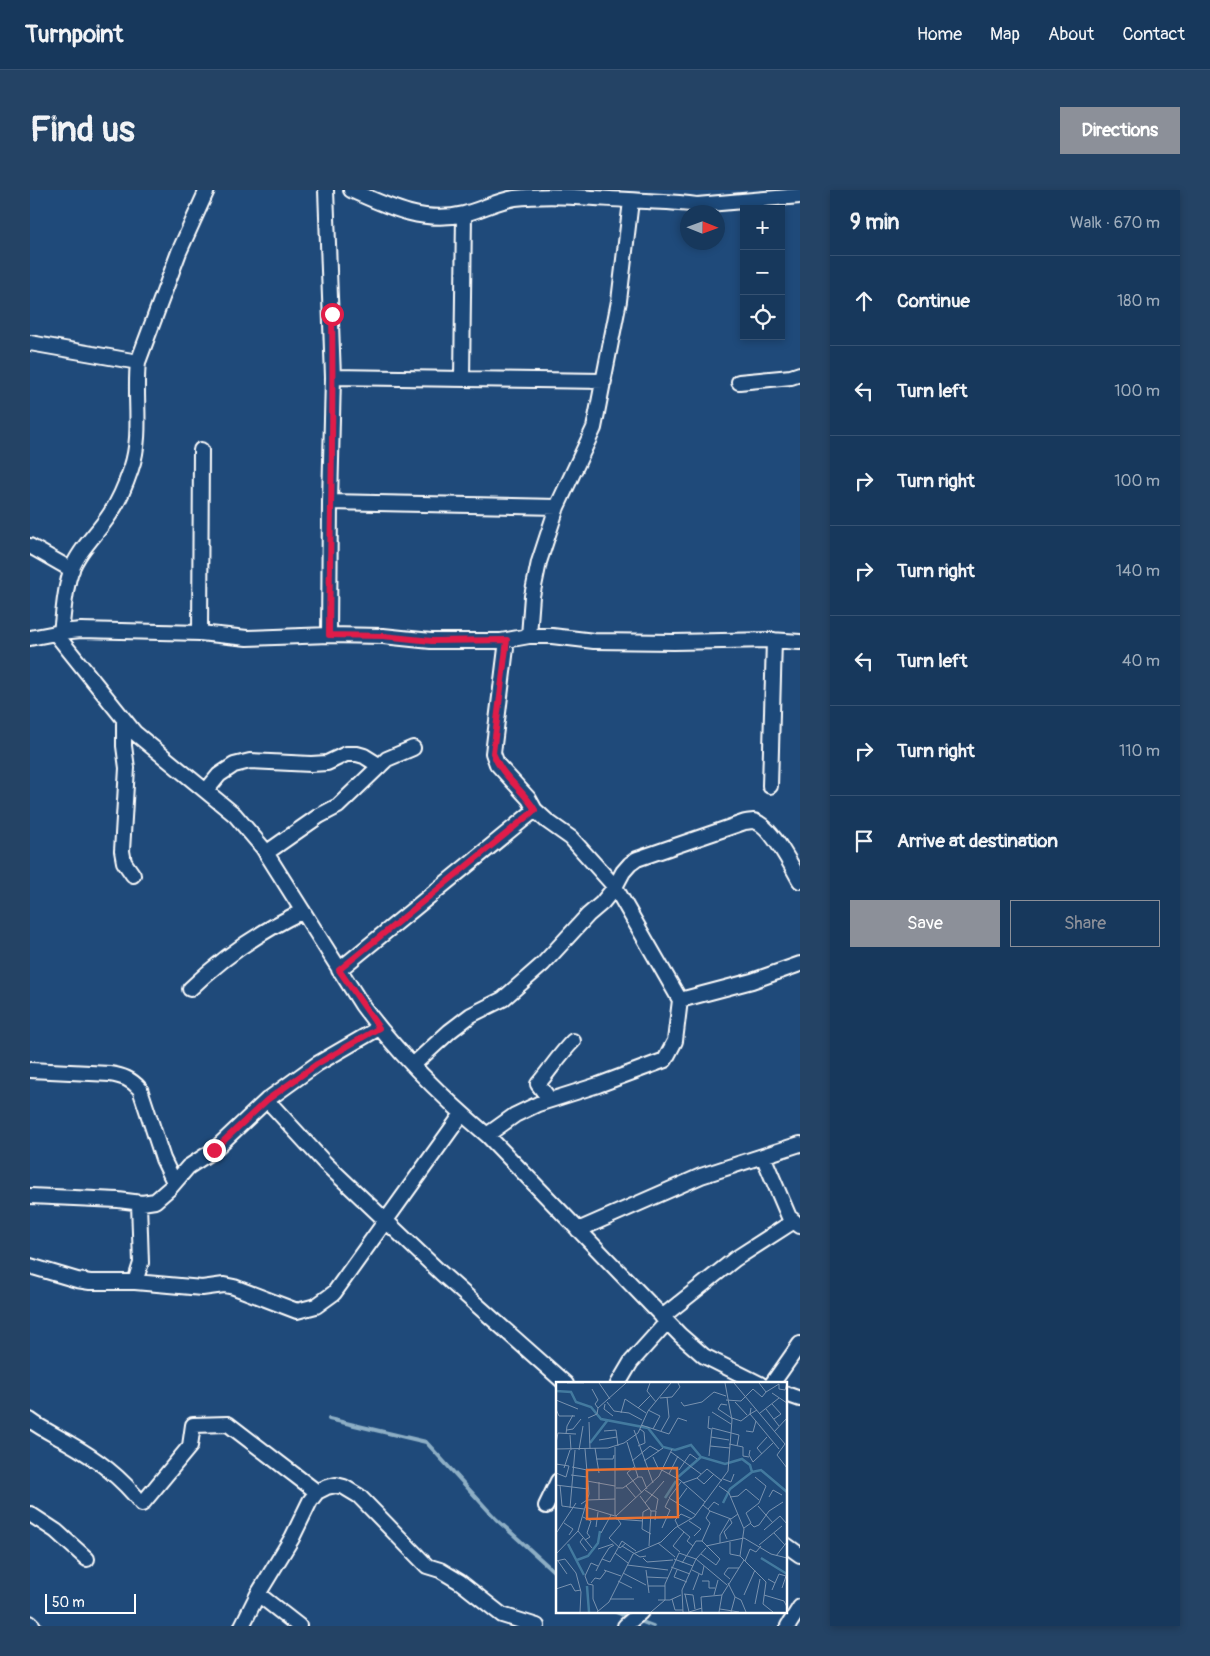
<!DOCTYPE html>
<meta charset="utf-8">
<style>
:root{--surface:#17385c;--page:#244365;--text:#f1f3f6;--muted:#9eacbb;--line:#365272;--accent:#8c9099}
body{margin:0;font-family:Pangolin,sans-serif;background:var(--page);color:var(--text)}
.controls{position:absolute;right:15px;top:15px;display:grid;overflow:hidden;border-radius:0px;box-shadow:0 2px 8px #0003}
.controls button{width:45px;height:45px;display:grid;place-items:center;padding:0;border:0;border-bottom:1px solid var(--line);background:var(--surface);color:var(--text);font:25px sans-serif}
.compass{position:absolute;left:650px;top:15px;width:45px;height:45px;border-radius:50%;background:var(--surface);box-shadow:0 2px 8px #0003;rotate:91deg}
.scale{position:absolute;left:15px;bottom:12px;width:91px;box-sizing:border-box;padding-left:5px;border:2px solid #fff;border-top:0;font-size:14px;line-height:18px;white-space:nowrap;color:#fff;-webkit-text-stroke:4px #1f4a7a;paint-order:stroke}
.stop{position:absolute;width:15px;height:15px;margin:-11px;border:4px solid #e11d48;border-radius:50%;background:#fff}
.stop.end{background:#e11d48;border-color:#fff;box-shadow:0 1px 5px #0008}
.list{margin:0;padding:0;list-style:none}
h2{display:flex;justify-content:space-between;align-items:center;height:65px;margin:0;padding:0 20px;font-size:21px}
h2 small{font-size:16px;font-weight:400;color:var(--muted)}
.list li{display:grid;grid-template-columns:32px 1fr auto;gap:15px;align-items:center;box-sizing:border-box;height:90px;padding:0 20px;border-top:1px solid var(--line)}
.list b{display:block;font-size:19px;white-space:nowrap}
.list em{font-size:16px;font-style:normal;color:var(--muted)}
.actions{display:flex;gap:10px;padding:15px 20px}
.actions a{flex:1;padding:11px 0;border:1px solid var(--accent);border-radius:0px;text-align:center;font-size:18px;color:var(--accent)}
.actions .main{background:var(--accent);color:#fff}
.icon{flex:none;width:28px;height:28px;fill:none;stroke:currentColor;stroke-width:2;stroke-linecap:round;stroke-linejoin:round}
.map{position:relative;flex:none;width:770px;height:1436px;overflow:hidden;border-radius:0px}
header{display:flex;align-items:center;gap:30px;box-sizing:border-box;height:70px;padding:0 25px;background:var(--surface);border-bottom:1px solid var(--line)}
header strong{font-size:24px}
nav{display:flex;gap:28px;margin-inline-start:auto;font-size:18px}
.intro{display:flex;align-items:center;justify-content:space-between;box-sizing:border-box;height:120px;padding:0 30px}
h1{margin:0;font-size:35px}
.button{padding:12px 22px;border-radius:0px;background:var(--accent);color:#fff;font-size:18px;font-weight:700}
main{display:flex;gap:30px;padding:0 30px}
aside{flex:1;background:var(--surface);border-radius:0px;box-shadow:0 2px 8px #0003}
.map>svg:first-child{display:block}
.lines{fill:none;stroke-linecap:round;stroke-linejoin:round}
.stream{stroke:#8eafc5;stroke-width:4}
.street-casing{stroke:#fff;stroke-width:18}
.street{stroke:#1f4a7a;stroke-width:14}
.route{stroke:#e11d48;stroke-width:6}
.inset-river{fill:none;stroke:#437a9f;stroke-width:2.5}
.inset-road{fill:none;stroke:#7992af;stroke-width:1}
.view{fill:#eb7230;fill-opacity:0.15;stroke:#eb7230;stroke-width:2.5}
.inset-edge{fill:none;stroke:#fff;stroke-width:2.5}
</style>
<header>
<strong>Turnpoint</strong>
<nav><a>Home</a><a>Map</a><a>About</a><a>Contact</a></nav>
</header>
<div class="intro"><h1>Find us</h1><a class="button">Directions</a></div>
<main>
<div class="map">
<svg width="770" height="1436" viewBox="0 0 770 1436">
<rect width="100%" height="100%" fill="#1f4a7a"/>
<filter id="ink" filterUnits="userSpaceOnUse"><feTurbulence type="fractalNoise" baseFrequency=".02" numOctaves="2"/><feDisplacementMap in="SourceGraphic" scale="10" xChannelSelector="R" yChannelSelector="G"/><feConvolveMatrix kernelMatrix="1 2 1 2 8 2 1 2 1" color-interpolation-filters="sRGB"/></filter>
<g filter="url(#ink)">
<g class="lines">
<path class="stream" d="M 299,1229 L 396,1252 L 466,1329 L 528,1385
M 586,1422 L 600,1428
M 607,1430 L 623,1436"/>
<g class="street-casing">
<path id="street" d="M 296,0 L 303,187 L 300,312 L 299,445
M 321,0 C 357,16 393,34 434,24 C 451,20 466,11 485,8 C 523,4 561,8 599,10 C 622,12 644,11 667,15 L 770,6
M 0,153 L 108,172
M 303,187 L 574,191
M 432,189 L 434,24
M 709,192 L 761,187 L 770,184
M 300,312 L 527,317
M 0,356 L 42,380
M 31,442 C 34,421 34,401 41,381 C 49,359 68,343 80,324 C 89,311 96,294 101,279 C 113,244 104,208 108,172 L 149,62 L 177,0
M 25,443 L 105,543 L 205,625 L 233,658 L 332,815 C 368,864 412,907 458,946 L 650,1145 L 674,1166 L 730,1194
M 170,443 L 171,260
M 499,446 L 502,406 L 509,372 L 527,317 L 564,238 L 589,111 L 601,11
M 0,448 L 31,442 L 51,440 L 170,443 L 217,448 L 299,445 L 353,446 L 401,451 L 471,451 L 499,446 L 522,446 L 564,451 L 644,452 L 741,450 L 770,452
M 94,530 L 94,556 L 97,578 L 92,661 L 94,672 L 103,685
M 740,596 L 744,450
M 176,601 L 189,585 L 204,575 L 220,571 L 281,574 L 297,573 L 316,564 L 327,564 L 334,566 L 350,576
M 236,663 L 289,626 L 308,616 L 357,569 L 383,558
M 309,780 L 505,620
M 160,799 C 192,768 233,740 273,721
M 650,810 L 722,791 L 770,774
M 383,875 L 420,841 L 441,825 L 473,809 L 513,774 L 558,725 L 572,713 L 585,697 L 593,682 L 600,674 L 607,669 L 715,632 C 718,632 721,631 723,631 C 740,633 763,678 770,691
M 0,880 L 80,884 C 93,886 101,889 110,899 L 133,969 L 144,992
M 237,910 L 295,973 L 411,1083 L 536,1194
M 520,910 L 508,894 C 520,880 530,864 543,851
M 457,945 L 485,925 L 508,914 L 568,895 L 635,870 L 645,851 L 650,810 L 585,697 L 541,648 L 517,631 L 505,620 L 499,609 L 467,574 L 463,563 L 477,450
M 733,966 L 759,1027 L 770,1036
M 0,1006 L 88,1010 L 112,1013 L 125,1011 L 140,998 L 158,977 L 184,960 L 237,910 L 287,874 L 349,838
M 548,1040 L 671,986 L 770,954
M 0,1076 L 47,1090 L 60,1092 L 105,1092 L 111,1073 L 109,1013
M 105,1092 L 172,1098 L 194,1095 L 204,1097 L 267,1121 L 286,1116 L 304,1103 L 432,924
M 632,1127 L 705,1069 L 764,1031
M 588,1194 L 601,1172 L 637,1132
M 742,1194 L 770,1154
M 756,1204 L 770,1209
M 0,1230 C 12,1239 25,1245 37,1252 C 67,1269 91,1287 112,1314 L 160,1256 L 163,1235 L 198,1234 L 287,1302
M 516,1316 L 528,1291
M 0,1324 L 26,1341 L 57,1369
M 756,1355 L 770,1365
M 228,1404 L 269,1436
M 0,1433 L 3,1436
M 212,1436 L 228,1404 L 262,1348 L 280,1311 L 287,1302 L 297,1297 L 306,1295 L 314,1297 L 329,1306 L 397,1376 L 410,1380 L 430,1392 L 472,1425 L 507,1436
M 595,1436 L 611,1422
M 758,1436 L 770,1417"/>
</g>
<use href="#street" class="street"/>
</g>
</g>
<g class="lines" filter="url(#ink)">
<path class="route" d="M 184,960 L 237,910 L 287,874 L 349,838 L 309,780 L 505,620 C 493,599 471,586 463,563 L 477,450 L 402,451 L 353,446 L 299,445 C 300,338 304,231 302,124"/>
</g>
<g transform="translate(526 1192)">
<rect width="231" height="231" fill="#1f4a7a"/>
<path class="inset-river" d="M 0,9 L 15,10 L 20,20 L 35,25 L 45,37 L 92,46 L 107,65 L 119,68 L 135,63 L 145,75 L 169,82 L 186,77 L 194,83 L 196,90 L 205,88 L 231,110M 34,61 L 51,39M 122,95 L 145,75M 109,116 L 120,99M 167,121 L 174,107 L 196,90M 12,162 L 28,193M 205,176 L 231,192M 21,178 L 32,174 L 42,161 L 44,149M 31,204 L 33,230"/>
<path class="inset-road" d="M 11,1 L 28,1M 43,1 L 54,17M 94,1 L 91,9 L 100,20M 178,1 L 229,62 L 221,73 L 231,86M 223,2 L 223,7 L 229,8 L 231,1M 36,7 L 42,18 L 39,22 L 42,26M 210,10 L 223,2M 216,11 L 231,21M 104,16 L 116,15 L 124,5 L 122,1M 0,18 L 22,27M 170,18 L 185,19 L 197,7 L 206,15 L 210,10 L 203,1M 51,20 L 58,29 L 73,31 L 86,38M 125,20 L 128,24 L 146,20 L 158,10 L 170,14M 179,20 L 191,33M 49,22 L 48,27 L 57,34M 216,22 L 225,32 L 218,37M 171,23 L 165,22 L 162,27 L 177,37M 82,26 L 95,13M 0,27 L 3,34 L 19,34M 210,27 L 223,44M 92,28 L 104,34 L 97,47M 201,28 L 194,32 L 223,67M 156,30 L 175,42M 65,31 L 69,17 L 90,31M 204,31 L 223,16M 153,34 L 152,46 L 155,47M 32,36 L 41,32 L 42,26 L 70,1M 176,36 L 185,39 L 194,32 L 195,26M 33,40 L 34,67M 85,43 L 113,52 L 122,36 L 131,39M 11,48 L 17,47 L 25,37M 78,48 L 97,101M 48,49 L 60,48 L 62,64M 105,49 L 113,35 L 111,15M 190,49 L 197,50 L 200,39M 218,50 L 231,36M 10,52 L 11,44 L 17,33M 14,53 L 15,68M 155,55 L 173,58M 43,58 L 61,55M 71,60 L 82,95 L 86,95 L 91,107M 0,61 L 2,51 L 20,52M 173,62 L 187,65 L 187,74 L 193,75M 82,64 L 89,61 L 88,50 L 84,47M 154,64 L 174,66M 59,65 L 59,133 L 65,142 L 53,156 L 64,166 L 70,161M 39,66 L 43,91M 0,67 L 52,66 L 68,61 L 82,51 L 92,29 L 115,1M 29,67 L 33,112 L 22,149 L 36,166M 23,68 L 27,44M 194,68 L 193,73 L 197,80 L 217,61M 115,70 L 145,92M 206,72 L 201,66 L 211,55M 153,74 L 156,46 L 183,53 L 181,64M 97,75 L 102,86 L 124,98 L 149,120M 40,77 L 57,77 L 58,73M 76,79 L 94,64 L 103,69M 88,79 L 107,66M 0,82 L 13,84 L 10,95 L 0,91M 16,85 L 31,88M 78,85 L 71,91 L 86,111M 8,86 L 14,68M 123,88 L 134,72 L 141,77M 113,92 L 122,74M 15,93 L 31,95M 141,96 L 148,102 L 158,92M 167,97 L 175,100 L 178,92M 31,99 L 59,104M 43,100 L 43,117M 125,100 L 113,116 L 140,133M 127,101 L 141,96 L 151,87 L 166,99M 0,103 L 32,107M 4,103 L 6,124 L 28,127M 70,104 L 80,116M 163,104 L 173,111 L 188,147 L 184,174 L 210,200 L 207,222 L 217,230M 60,106 L 67,106 L 82,95M 89,108 L 102,117 L 100,128M 84,114 L 95,129 L 100,129 L 99,138M 174,115 L 182,114 L 190,107 L 203,118M 213,115 L 217,108 L 226,113M 89,121 L 108,99M 120,121 L 131,106M 25,122 L 31,118 L 59,117M 202,124 L 217,141M 29,125 L 59,134M 14,126 L 19,68M 94,126 L 87,130 L 86,147 L 95,152M 152,127 L 158,120 L 163,123M 154,129 L 175,137 L 182,132M 60,134 L 103,94 L 116,67M 27,135 L 35,139 L 31,151 L 34,155 L 29,158M 60,137 L 87,139M 133,139 L 145,147 L 138,154M 8,141 L 17,147 L 13,153M 194,141 L 198,145 L 203,143 L 213,129 L 227,120M 121,144 L 134,155 L 131,159 L 137,164M 122,144 L 119,138 L 125,132 L 136,137M 40,145 L 42,130M 106,146 L 114,128 L 109,125 L 113,117M 188,146 L 195,141 L 190,131 L 203,121 L 210,104 L 199,95M 208,148 L 224,134 L 231,142M 1,150 L 20,121M 45,151 L 55,133M 218,151 L 229,163M 27,156 L 24,160 L 31,169M 171,157 L 168,150 L 176,141 L 174,137M 174,160 L 174,172 L 184,174M 102,161 L 119,175M 164,161 L 164,153 L 174,136M 203,163 L 226,144M 66,164 L 84,175 L 90,174M 93,164 L 95,129M 150,164 L 188,156 L 215,172 L 231,176M 42,167 L 57,162M 124,170 L 117,164 L 128,150M 59,171 L 72,181M 0,172 L 22,149M 145,172 L 160,183 L 164,177 L 146,159 L 154,141 L 150,136 L 154,129 L 147,123M 220,174 L 231,160M 87,176 L 91,180 L 117,178M 46,177 L 53,166 L 58,163M 118,177 L 137,184M 0,179 L 9,177 L 20,191 L 25,210 L 24,230M 2,179 L 11,192M 189,179 L 194,167 L 200,170 L 205,164M 126,181 L 140,159 L 146,159M 71,183 L 112,188M 115,185 L 134,192M 48,188 L 65,194M 90,188 L 93,211M 121,188 L 118,195 L 131,200M 136,188 L 146,193 L 148,184M 40,189 L 46,177 L 54,180 L 66,159 L 80,169M 67,191 L 90,203M 91,195 L 112,196M 174,197 L 168,192 L 172,186 L 183,186M 212,197 L 219,201 L 216,208M 62,199 L 76,206M 146,199 L 153,199 L 153,206 L 159,206M 35,201 L 39,196 L 44,197 L 50,189M 172,201 L 179,215 L 175,230M 219,201 L 223,192 L 230,194 L 226,206M 92,204 L 109,204M 0,207 L 15,202 L 19,209 L 25,208M 137,208 L 143,192M 128,212 L 137,213 L 139,227M 129,212 L 133,230 L 146,226M 158,213 L 162,198M 188,213 L 199,188M 208,213 L 228,219 L 231,225M 179,215 L 185,218 L 190,230M 54,217 L 78,217M 116,217 L 119,228 L 127,228M 102,218 L 114,218 L 125,213M 109,218 L 109,202 L 123,171 L 140,177 L 171,203M 199,222 L 204,197M 164,227 L 183,230M 42,229 L 37,217 L 37,203 L 32,202 L 29,194 L 35,181 L 42,184M 41,230 L 53,220 L 77,172 L 105,160 L 119,146 L 138,135 L 172,89 L 176,38 L 169,1M 95,230 L 109,218M 127,230 L 126,208 L 140,177 L 150,166M 146,230 L 145,215 L 166,213M 163,230 L 166,213 L 188,178"/>
<path class="view" d="M 121,86 L 122,135 L 31,137 L 31,88 Z"/>
<rect width="231" height="231" class="inset-edge"/>
</g>
</svg>
<div class="controls">
<button>+</button>
<button>−</button>
<button><svg class="icon" aria-label="locate" viewBox="0 0 24 24"><circle cx="12" cy="12" r="6"/><path d="M12 2v4M12 18v4M2 12h4M18 12h4"/></svg></button>
</div>
<svg class="compass" viewBox="-18 -18 36 36"><path d="M0-13l5 13h-10z" fill="#e53935"/><path d="M0 13l5-13h-10z" fill="#9eacbb"/></svg>
<div class="scale">50 m</div>
<div class="stop" style="left:302px;top:124px"></div>
<div class="stop end" style="left:184px;top:960px"></div>
</div>
<aside>
<h2>9 min<small>Walk · 670 m</small></h2>
<ul class="list">
<li><svg class="icon" aria-label="ahead" viewBox="0 0 24 24"><path d="M12 20V5M6 11l6-6 6 6"/></svg><div><b>Continue</b></div><em>180 m</em></li>
<li><svg class="icon" aria-label="left" viewBox="0 0 24 24"><path d="M17 20v-9H6M10 6l-5 5 5 5"/></svg><div><b>Turn left</b></div><em>100 m</em></li>
<li><svg class="icon" aria-label="right" viewBox="0 0 24 24"><path d="M7 20v-9h11M14 6l5 5-5 5"/></svg><div><b>Turn right</b></div><em>100 m</em></li>
<li><svg class="icon" aria-label="right" viewBox="0 0 24 24"><path d="M7 20v-9h11M14 6l5 5-5 5"/></svg><div><b>Turn right</b></div><em>140 m</em></li>
<li><svg class="icon" aria-label="left" viewBox="0 0 24 24"><path d="M17 20v-9H6M10 6l-5 5 5 5"/></svg><div><b>Turn left</b></div><em>40 m</em></li>
<li><svg class="icon" aria-label="right" viewBox="0 0 24 24"><path d="M7 20v-9h11M14 6l5 5-5 5"/></svg><div><b>Turn right</b></div><em>110 m</em></li>
<li><svg class="icon" aria-label="arrive" viewBox="0 0 24 24"><path d="M6 21V4h12l-3 4 3 4H6"/></svg><div><b>Arrive at destination</b></div></li>
</ul>
<div class="actions"><a class="main">Save</a><a>Share</a></div>
</aside>
</main>
